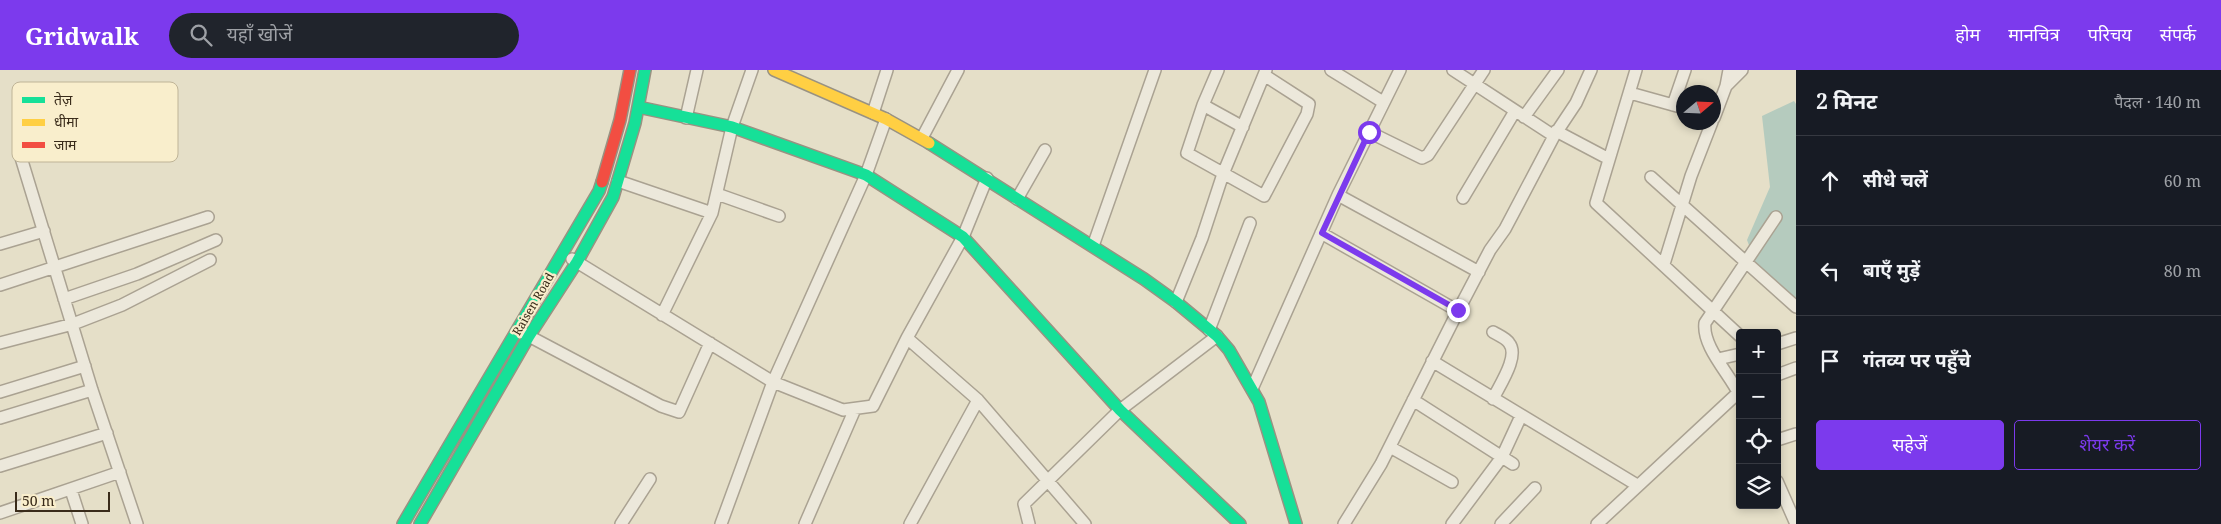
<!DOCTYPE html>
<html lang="hi">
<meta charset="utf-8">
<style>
:root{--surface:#171b24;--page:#20242c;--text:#f1f3f6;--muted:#9ea1a6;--line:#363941;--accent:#7c3aed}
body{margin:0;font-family:"Noto Serif","Noto Sans Devanagari",serif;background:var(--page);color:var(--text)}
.controls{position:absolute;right:15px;bottom:15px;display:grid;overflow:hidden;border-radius:5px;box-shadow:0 2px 8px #0003}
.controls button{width:45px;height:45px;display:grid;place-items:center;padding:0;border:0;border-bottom:1px solid var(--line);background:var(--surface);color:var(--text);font:25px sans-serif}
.compass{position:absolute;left:1676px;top:15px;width:45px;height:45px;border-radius:50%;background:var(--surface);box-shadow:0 2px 8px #0003;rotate:71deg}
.scale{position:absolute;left:15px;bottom:12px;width:95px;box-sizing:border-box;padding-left:5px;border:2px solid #392b1a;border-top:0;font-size:14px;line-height:18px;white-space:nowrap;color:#392b1a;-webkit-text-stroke:4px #f9eecc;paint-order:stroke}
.stop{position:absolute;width:15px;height:15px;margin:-11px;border:4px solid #7c3aed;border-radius:50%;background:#fff}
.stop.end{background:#7c3aed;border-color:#fff;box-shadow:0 1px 5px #0008}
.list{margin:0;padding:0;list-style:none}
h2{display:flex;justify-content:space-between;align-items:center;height:65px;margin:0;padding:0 20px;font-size:21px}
h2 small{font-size:16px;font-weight:400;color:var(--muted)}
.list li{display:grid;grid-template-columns:32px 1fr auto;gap:15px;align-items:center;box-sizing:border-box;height:90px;padding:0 20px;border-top:1px solid var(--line)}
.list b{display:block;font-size:19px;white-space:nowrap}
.list em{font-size:16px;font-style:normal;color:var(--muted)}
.actions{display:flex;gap:10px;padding:15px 20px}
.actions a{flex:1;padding:11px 0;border:1px solid var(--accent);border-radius:5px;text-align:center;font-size:18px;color:var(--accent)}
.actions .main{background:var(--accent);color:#fff}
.icon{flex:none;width:28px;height:28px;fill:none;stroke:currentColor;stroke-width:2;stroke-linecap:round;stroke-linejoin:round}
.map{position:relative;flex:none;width:1796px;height:454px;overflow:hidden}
header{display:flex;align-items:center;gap:30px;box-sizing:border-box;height:70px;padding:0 25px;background:var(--accent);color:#fff}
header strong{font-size:24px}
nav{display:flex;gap:28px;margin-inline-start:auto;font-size:18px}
.search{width:350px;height:45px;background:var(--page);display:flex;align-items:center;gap:12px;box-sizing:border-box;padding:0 18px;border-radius:28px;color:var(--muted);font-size:19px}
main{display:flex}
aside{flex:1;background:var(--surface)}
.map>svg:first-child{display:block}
.water{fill:#b5cbbe}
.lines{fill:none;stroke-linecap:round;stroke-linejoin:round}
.street-casing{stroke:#aaa292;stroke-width:14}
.fast-casing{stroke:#999282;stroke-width:14}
.slow-casing{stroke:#999282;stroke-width:14}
.jam-casing{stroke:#999282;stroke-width:14}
.street{stroke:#ece8db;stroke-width:11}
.fast{stroke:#16e098;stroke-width:11}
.slow{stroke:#ffcf43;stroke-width:11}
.jam{stroke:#f24e42;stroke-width:11}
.route{stroke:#7c3aed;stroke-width:6}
.labels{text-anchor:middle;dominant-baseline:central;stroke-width:4.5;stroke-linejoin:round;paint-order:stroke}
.street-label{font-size:12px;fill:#392b1a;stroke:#f9eecc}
.key{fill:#f9eecc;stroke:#bfb497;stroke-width:1}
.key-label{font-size:14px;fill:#392b1a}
</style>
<header>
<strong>Gridwalk</strong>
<div class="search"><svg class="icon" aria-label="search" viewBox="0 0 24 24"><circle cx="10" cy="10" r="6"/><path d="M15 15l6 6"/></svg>यहाँ खोजें</div>
<nav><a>होम</a><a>मानचित्र</a><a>परिचय</a><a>संपर्क</a></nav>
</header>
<main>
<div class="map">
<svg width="1796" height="454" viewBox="0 0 1796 454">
<rect width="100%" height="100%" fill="#e5dfc8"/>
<path class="water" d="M 1794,31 L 1796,34 L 1796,230 L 1778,230 L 1765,217 L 1747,170 L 1770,117 L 1762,46 Z"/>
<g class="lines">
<g class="street-casing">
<path id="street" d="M 1218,0 L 1203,35 L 1187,83 L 1264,126 L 1307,44 L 1309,34 L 1264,5
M 1331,0 L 1383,32
M 1636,0 L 1596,133 L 1740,266
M 1726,16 L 1742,0
M 1630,23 L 1684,38
M 1203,35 L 1243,57
M 1673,35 L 1685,0
M 873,43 L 887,0
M 1524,47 L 1558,0
M 686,48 L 697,0
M 1714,48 L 1726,16 L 1729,0
M 1556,61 L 1609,89
M 1369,62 L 1422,88 L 1428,85 L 1484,0
M 1554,66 L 1576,33 L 1591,0
M 922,68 L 958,0
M 19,81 L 92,320 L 137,454
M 1651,107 L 1796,237
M 618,111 L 712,143
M 717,124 L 779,146
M 1338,125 L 1479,202
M 1463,128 L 1515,41
M 1017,129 L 1045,80
M 1321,163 L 1458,241
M 0,174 L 44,161
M 1093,176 L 1155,0
M 572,189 L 773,312 L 843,340 L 873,336 L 907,268 L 963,167 L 987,108
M 1664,194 L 1691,106 L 1712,52
M 0,215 L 208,147
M 64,229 L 137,204 L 216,170
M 1176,232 L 1202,168 L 1223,104 L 1266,0
M 662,245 L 712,143 L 732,57 L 752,0
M 1209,260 L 1250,153
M 1493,262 C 1498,265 1506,268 1509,273 C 1520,286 1499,316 1493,329
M 525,264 L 661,336 L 679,342 L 710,273
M 907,268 L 978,330 L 1085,454
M 0,273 L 73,254 L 122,235 L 210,190
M 1777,274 L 1796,268
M 1718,289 L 1740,284
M 1432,291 L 1637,415
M 1777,305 L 1796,298
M 1252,319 L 1338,125 L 1400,0
M 0,322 L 85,296
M 1740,326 C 1730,304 1702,277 1705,253 L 1776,147
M 1413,330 L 1513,394
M 0,348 L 92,320
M 1777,370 L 1796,364
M 1390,377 L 1452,412
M 0,396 L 107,363
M 1777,411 L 1796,454
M 71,420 L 82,454
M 0,443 L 120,402
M 621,454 L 650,409
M 721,454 L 773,312 L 866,105 L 886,49
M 805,454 L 855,339
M 910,454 L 978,330
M 1029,454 L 1024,434 L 1120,340 L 1217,266
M 1344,454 L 1381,394 L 1458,241 L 1490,180 L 1505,159 L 1554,66 L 1453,0
M 1452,454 L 1502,387 L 1521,346
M 1501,454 L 1535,418
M 1597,454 L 1740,321"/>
</g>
<g class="fast-casing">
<path id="fast" d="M 638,37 L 732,57 L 866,105 L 963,167 L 1120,340 L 1240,454
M 929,73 L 1144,209 L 1176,232 L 1217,266 L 1229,280 L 1259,332 L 1296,454
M 403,454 L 599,121 L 602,112
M 420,454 L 529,266 L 577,192 L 613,127 L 635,53 L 645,0"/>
</g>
<g class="slow-casing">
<path id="slow" d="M 774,0 L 886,49 L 929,73"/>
</g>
<g class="jam-casing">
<path id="jam" d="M 602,112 L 620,50 L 630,0"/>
</g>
<use href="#street" class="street"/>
<use href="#fast" class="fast"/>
<use href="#slow" class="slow"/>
<use href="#jam" class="jam"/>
</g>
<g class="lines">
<path class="route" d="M 1369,62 L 1322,163 L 1458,240"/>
</g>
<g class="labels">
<g class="street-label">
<text transform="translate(533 234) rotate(-60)">Raisen Road</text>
</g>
</g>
<rect x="12" y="12" width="166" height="80" rx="8" class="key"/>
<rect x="22" y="27" width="23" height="6" fill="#16e098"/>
<rect x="22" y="49" width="23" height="7" fill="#ffcf43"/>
<rect x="22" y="72" width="23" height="6" fill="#f24e42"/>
<g class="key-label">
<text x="54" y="35">तेज़</text>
<text x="54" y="57">धीमा</text>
<text x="54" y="80">जाम</text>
</g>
</svg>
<div class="controls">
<button>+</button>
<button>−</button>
<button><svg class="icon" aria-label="locate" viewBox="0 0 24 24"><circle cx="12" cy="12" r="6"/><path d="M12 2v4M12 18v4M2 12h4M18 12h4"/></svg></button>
<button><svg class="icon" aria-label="layers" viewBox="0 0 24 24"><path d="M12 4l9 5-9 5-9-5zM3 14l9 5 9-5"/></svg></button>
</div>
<svg class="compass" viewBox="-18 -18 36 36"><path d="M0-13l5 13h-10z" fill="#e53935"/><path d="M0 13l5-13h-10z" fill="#9ea1a6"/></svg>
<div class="scale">50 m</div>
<div class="stop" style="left:1369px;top:62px"></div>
<div class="stop end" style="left:1458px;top:240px"></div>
</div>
<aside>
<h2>2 मिनट<small>पैदल · 140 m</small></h2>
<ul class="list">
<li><svg class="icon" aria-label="ahead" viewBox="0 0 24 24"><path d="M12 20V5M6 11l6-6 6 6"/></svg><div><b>सीधे चलें</b></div><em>60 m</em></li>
<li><svg class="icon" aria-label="left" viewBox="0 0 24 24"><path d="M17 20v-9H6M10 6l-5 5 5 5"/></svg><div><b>बाएँ मुड़ें</b></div><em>80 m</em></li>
<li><svg class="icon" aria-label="arrive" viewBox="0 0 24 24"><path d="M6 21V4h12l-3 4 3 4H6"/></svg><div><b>गंतव्य पर पहुँचे</b></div></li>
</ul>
<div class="actions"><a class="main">सहेजें</a><a>शेयर करें</a></div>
</aside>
</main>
